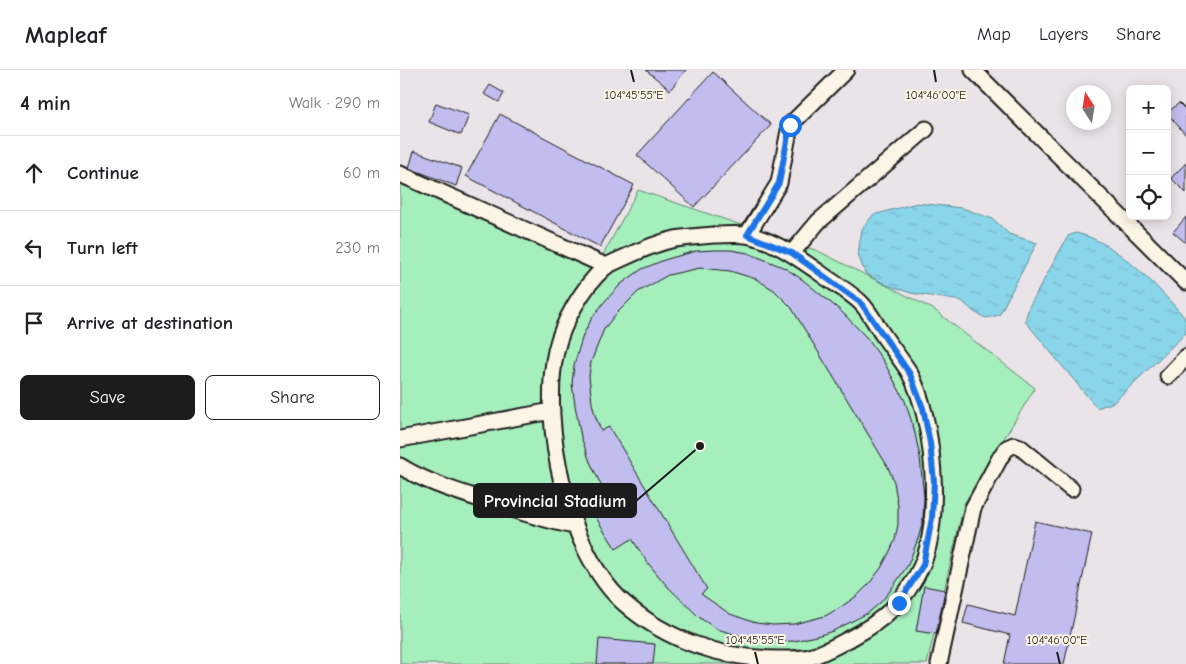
<!DOCTYPE html>
<meta charset="utf-8">
<style>
:root{--surface:#fff;--page:#f2f2f2;--text:#202124;--muted:#757577;--line:#e0e0e0;--accent:#1c1c1c}
body{margin:0;font-family:"Comic Neue",sans-serif;background:var(--page);color:var(--text)}
.controls{position:absolute;right:15px;top:15px;display:grid;overflow:hidden;border-radius:8px;box-shadow:0 2px 12px #0003}
.controls button{width:45px;height:45px;display:grid;place-items:center;padding:0;border:0;border-bottom:1px solid var(--line);background:var(--surface);color:var(--text);font:25px sans-serif}
.compass{position:absolute;left:666px;top:15px;width:45px;height:45px;border-radius:50%;background:var(--surface);box-shadow:0 2px 12px #0003;rotate:348deg}
.stop{position:absolute;width:15px;height:15px;margin:-11px;border:4px solid #1a73e8;border-radius:50%;background:#fff}
.stop.end{background:#1a73e8;border-color:#fff;box-shadow:0 1px 5px #0008}
.list{margin:0;padding:0;list-style:none}
h2{display:flex;justify-content:space-between;align-items:center;height:65px;margin:0;padding:0 20px;font-size:21px}
h2 small{font-size:16px;font-weight:400;color:var(--muted)}
.list li{display:grid;grid-template-columns:32px 1fr auto;gap:15px;align-items:center;box-sizing:border-box;height:75px;padding:0 20px;border-top:1px solid var(--line)}
.list b{display:block;font-size:19px;white-space:nowrap}
.list em{font-size:16px;font-style:normal;color:var(--muted)}
.actions{display:flex;gap:10px;padding:15px 20px}
.actions a{flex:1;padding:11px 0;border:1px solid var(--accent);border-radius:8px;text-align:center;font-size:18px;color:var(--accent)}
.actions .main{background:var(--accent);color:#fff}
.icon{flex:none;width:28px;height:28px;fill:none;stroke:currentColor;stroke-width:2;stroke-linecap:round;stroke-linejoin:round}
.map{position:relative;flex:none;width:786px;height:594px;overflow:hidden}
header{display:flex;align-items:center;gap:30px;box-sizing:border-box;height:70px;padding:0 25px;background:var(--surface);border-bottom:1px solid var(--line)}
header strong{font-size:24px}
nav{display:flex;gap:28px;margin-inline-start:auto;font-size:18px}
main{display:flex}
aside{flex:1;background:var(--surface)}
.map>svg:first-child{display:block}
.pitch{fill:#a5efbd;stroke:#60866c}
.water{fill:url(#water-ripples);stroke:#5d8b97}
.building{fill:#c1bdef;stroke:#1c1c1c;fill-rule:evenodd}
.lines{fill:none;stroke-linecap:round;stroke-linejoin:round}
.minor-casing{stroke:#1c1c1c;stroke-width:19}
.minor{stroke:#fcf5e5;stroke-width:15}
.route{stroke:#1a73e8;stroke-width:6}
.ticks{fill:none;stroke:#1c1c1c;stroke-width:2}
.ticks-label{font-size:12px;text-anchor:middle;fill:#1c1c1c;stroke:#fcf5e5;stroke-width:4;stroke-linejoin:round;paint-order:stroke}
.leader{fill:none;stroke:#1c1c1c;stroke-width:2}
.callout-dot{fill:#1c1c1c;stroke:#fcf5e5;stroke-width:2}
.callout{fill:#1c1c1c;stroke:#1c1c1c;stroke-width:2}
.callout-label{font-size:18px;text-anchor:middle;font-weight:bold;fill:#fff}
</style>
<header>
<strong>Mapleaf</strong>
<nav><a>Map</a><a>Layers</a><a>Share</a></nav>
</header>
<main>
<aside>
<h2>4 min<small>Walk · 290 m</small></h2>
<ul class="list">
<li><svg class="icon" aria-label="ahead" viewBox="0 0 24 24"><path d="M12 20V5M6 11l6-6 6 6"/></svg><div><b>Continue</b></div><em>60 m</em></li>
<li><svg class="icon" aria-label="left" viewBox="0 0 24 24"><path d="M17 20v-9H6M10 6l-5 5 5 5"/></svg><div><b>Turn left</b></div><em>230 m</em></li>
<li><svg class="icon" aria-label="arrive" viewBox="0 0 24 24"><path d="M6 21V4h12l-3 4 3 4H6"/></svg><div><b>Arrive at destination</b></div></li>
</ul>
<div class="actions"><a class="main">Save</a><a>Share</a></div>
</aside>
<div class="map">
<svg width="786" height="594" viewBox="0 0 786 594">
<defs>
<pattern id="water-ripples" width="26" height="14" patternUnits="userSpaceOnUse" patternTransform="scale(1.25)"><rect width="26" height="14" fill="#89d5e9"/><path d="M2 4q2-2 4 0t4 0M15 11q2-2 4 0t4 0" fill="none" stroke="#76b6c7"/></pattern>
</defs>
<rect width="100%" height="100%" fill="#eae4e8"/>
<filter id="ink" filterUnits="userSpaceOnUse"><feTurbulence type="fractalNoise" baseFrequency=".02" numOctaves="2"/><feDisplacementMap in="SourceGraphic" scale="10" xChannelSelector="R" yChannelSelector="G"/><feConvolveMatrix kernelMatrix="1 2 1 2 8 2 1 2 1" color-interpolation-filters="sRGB"/></filter>
<g filter="url(#ink)">
<path class="pitch" d="M 0,98 L 203,185 L 238,120 L 418,181 L 533,239 L 635,318 L 564,434 L 527,594 L 0,594 Z"/>
<path class="water" d="M 517,133 L 562,138 L 593,149 L 609,164 L 637,173 L 599,245 L 586,248 L 574,242 L 562,231 L 511,223 L 487,215 L 465,203 L 458,184 L 462,159 L 473,145 Z
M 676,163 C 716,171 760,219 786,249 L 786,263 L 714,332 L 697,338 L 625,251 L 629,237 L 668,166 Z"/>
<path class="building" d="M 246,0 L 286,0 L 270,20 Z
M 313,2 L 371,55 L 294,137 L 237,85 Z
M 90,15 L 104,23 L 99,32 L 84,24 Z
M 36,33 L 69,45 L 61,65 L 29,52 Z
M 779,33 L 786,40 L 786,65 L 767,43 Z
M 100,44 L 234,115 L 200,177 L 66,106 Z
M 14,81 L 62,98 L 56,116 L 9,98 Z
M 786,93 L 786,123 L 771,108 Z
M 786,147 L 786,173 L 773,162 Z
M 313,180 L 331,180 L 348,183 L 385,198 L 403,210 L 441,241 L 467,268 L 484,292 L 505,331 L 514,359 L 520,387 L 524,427 L 523,450 L 519,466 L 508,495 L 490,521 L 480,533 L 468,543 L 433,561 L 420,565 L 395,571 L 372,572 L 354,570 L 317,559 L 300,548 L 267,516 L 247,492 L 232,469 L 216,479 L 196,448 L 212,438 L 190,392 L 181,367 L 175,335 L 172,314 L 174,295 L 183,265 L 192,248 L 205,231 L 221,214 L 242,199 L 264,190 L 278,186 L 296,181 ZM 300,198 L 330,201 L 356,209 L 374,220 L 391,237 L 488,397 L 494,412 L 498,436 L 498,454 L 495,470 L 489,483 L 481,498 L 469,514 L 458,525 L 441,537 L 425,546 L 394,554 L 373,555 L 356,553 L 330,544 L 301,524 L 307,519 L 209,357 L 201,361 L 195,345 L 192,333 L 189,306 L 191,292 L 204,259 L 215,245 L 238,222 L 268,205 Z
M 635,451 L 692,464 L 664,594 L 604,594 L 610,565 L 563,553 L 568,534 L 615,546 Z
M 524,516 L 545,520 L 536,564 L 516,561 Z
M 199,569 L 255,574 L 253,594 L 197,594 Z"/>
<g class="lines">
<g class="minor-casing">
<path id="minor" d="M 573,0 L 786,212
M 0,104 L 206,196
M 314,165 C 324,165 336,164 346,165 C 373,169 398,188 420,203 C 433,213 450,222 461,233 C 470,242 476,255 483,265 C 491,277 501,289 509,302 C 534,346 543,451 521,497 C 506,530 483,551 451,568 C 438,575 424,583 410,587 C 400,589 388,589 378,589 C 322,589 266,570 224,533 C 167,483 140,352 156,281 C 162,253 183,217 204,198 C 209,194 215,192 221,189 C 238,181 257,173 275,169 C 288,167 301,166 314,165 Z
M 347,165 L 379,113 L 390,55 L 446,0
M 392,183 L 418,152 L 526,59
M 768,306 L 786,287
M 0,369 L 152,341
M 0,396 C 27,413 59,422 89,432 C 117,441 145,450 174,456
M 539,594 L 573,438 L 601,386 L 607,378 L 614,375 L 620,377 L 671,419"/>
</g>
<use href="#minor" class="minor"/>
</g>
</g>
<g class="lines" filter="url(#ink)">
<path class="route" d="M 390,55 L 379,113 L 347,165 L 392,183 L 461,233 L 510,304 L 523,338 L 530,373 L 534,411 L 532,448 L 523,495 L 499,533"/>
</g>
<path class="ticks" d="M 231,0 L 234,12M 534,0 L 536,12M 355,582 L 358,594M 657,582 L 660,594"/>
<g class="ticks-label">
<text x="234" y="29">104°45'55"E</text>
<text x="536" y="29">104°46'00"E</text>
<text x="355" y="574">104°45'55"E</text>
<text x="657" y="574">104°46'00"E</text>
</g>
<path class="leader" d="M300 376L236 431"/>
<circle class="callout-dot" cx="300" cy="376" r="5"/>
<rect class="callout" x="74" y="414" width="162" height="33" rx="5"/>
<g class="callout-label">
<text x="155" y="437">Provincial Stadium</text>
</g>
</svg>
<div class="controls">
<button>+</button>
<button>−</button>
<button><svg class="icon" aria-label="locate" viewBox="0 0 24 24"><circle cx="12" cy="12" r="6"/><path d="M12 2v4M12 18v4M2 12h4M18 12h4"/></svg></button>
</div>
<svg class="compass" viewBox="-18 -18 36 36"><path d="M0-13l5 13h-10z" fill="#e53935"/><path d="M0 13l5-13h-10z" fill="#757577"/></svg>
<div class="stop" style="left:390px;top:55px"></div>
<div class="stop end" style="left:499px;top:533px"></div>
</div>
</main>
